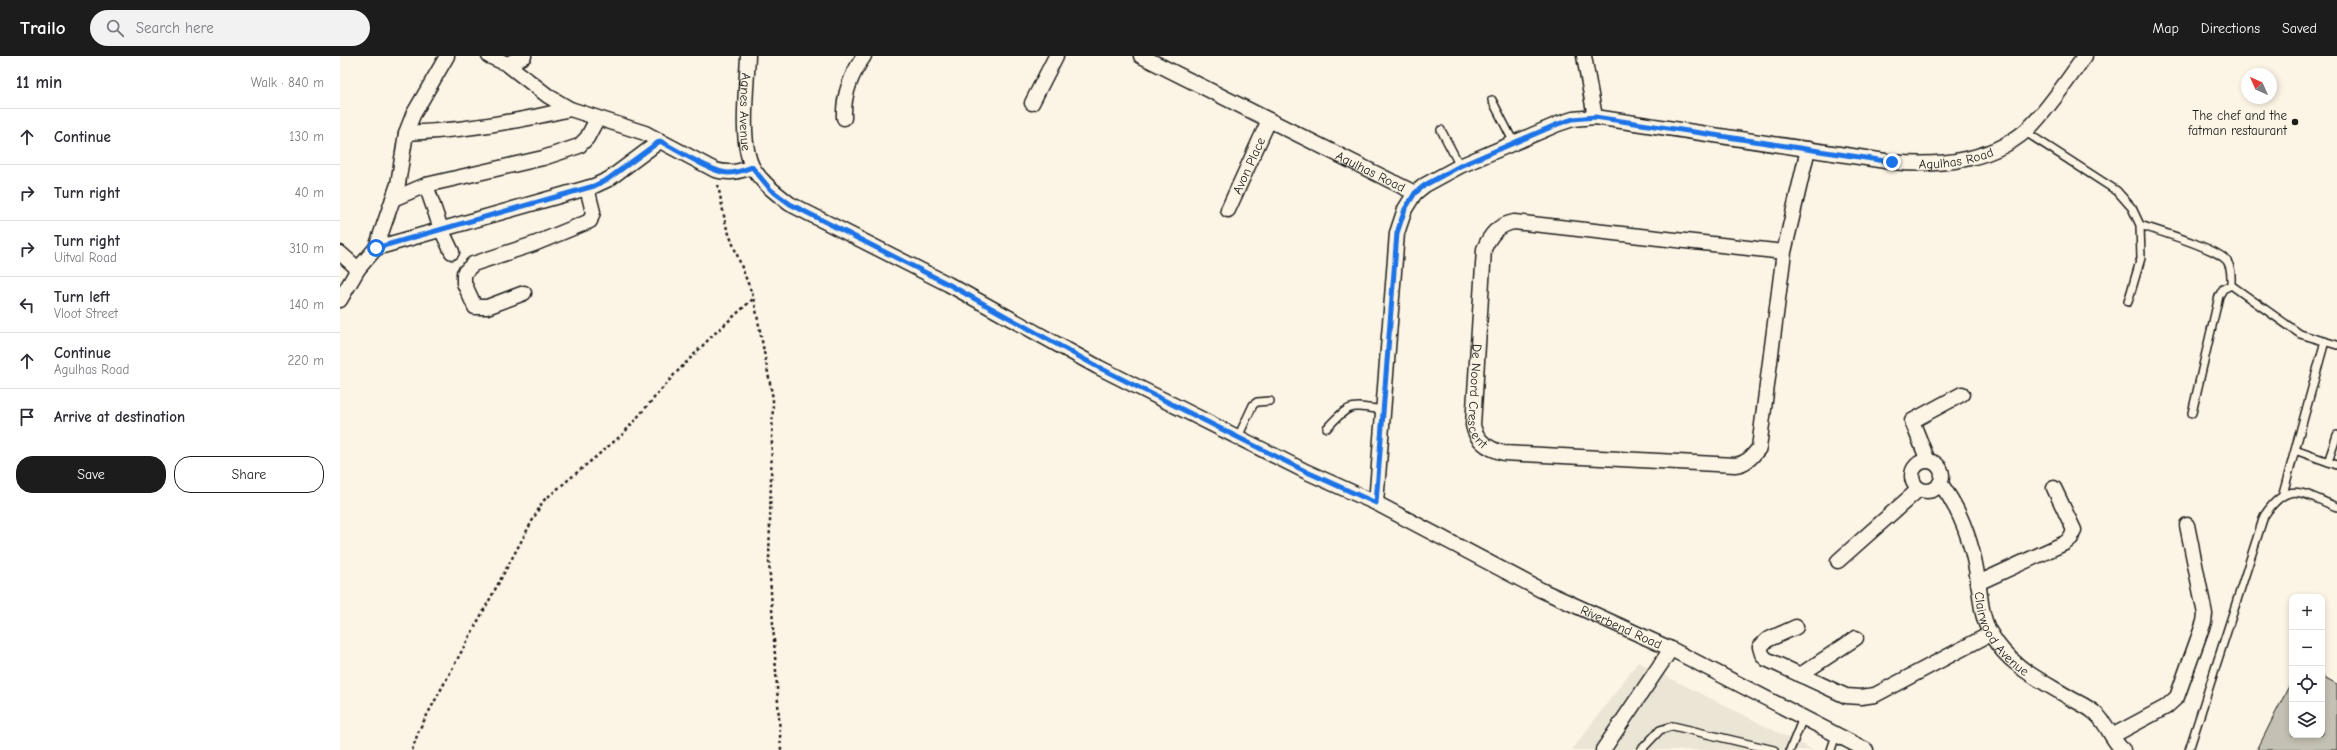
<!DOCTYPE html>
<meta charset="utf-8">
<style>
:root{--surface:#fff;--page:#f2f2f3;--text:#2b2b33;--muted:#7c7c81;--line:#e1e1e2;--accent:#1c1c1c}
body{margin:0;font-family:"Comic Neue",sans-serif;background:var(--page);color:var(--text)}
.controls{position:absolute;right:12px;bottom:12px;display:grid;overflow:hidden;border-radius:8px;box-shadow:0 2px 6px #0003}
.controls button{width:36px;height:36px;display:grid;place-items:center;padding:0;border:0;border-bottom:1px solid var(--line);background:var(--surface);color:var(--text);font:20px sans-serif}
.compass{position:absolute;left:1901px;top:12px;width:36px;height:36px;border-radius:50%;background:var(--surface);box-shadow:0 2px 6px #0003;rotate:315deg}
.stop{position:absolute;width:12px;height:12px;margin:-9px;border:3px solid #1a73e8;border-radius:50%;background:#fff}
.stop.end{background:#1a73e8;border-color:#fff;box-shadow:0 1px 4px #0008}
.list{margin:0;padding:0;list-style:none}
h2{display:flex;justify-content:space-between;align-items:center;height:52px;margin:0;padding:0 16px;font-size:17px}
h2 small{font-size:13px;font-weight:400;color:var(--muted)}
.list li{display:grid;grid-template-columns:26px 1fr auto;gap:12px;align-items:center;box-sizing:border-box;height:56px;padding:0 16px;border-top:1px solid var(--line)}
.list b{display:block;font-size:15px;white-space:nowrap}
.list p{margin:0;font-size:13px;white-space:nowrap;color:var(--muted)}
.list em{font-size:13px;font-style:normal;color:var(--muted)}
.actions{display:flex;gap:8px;padding:12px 16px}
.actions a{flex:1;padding:9px 0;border:1px solid var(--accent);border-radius:16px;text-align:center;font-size:14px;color:var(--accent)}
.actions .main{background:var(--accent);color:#fff}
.icon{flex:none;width:22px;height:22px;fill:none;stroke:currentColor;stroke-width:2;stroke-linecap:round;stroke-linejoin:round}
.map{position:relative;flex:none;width:1997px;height:694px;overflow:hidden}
header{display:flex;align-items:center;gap:24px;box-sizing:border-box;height:56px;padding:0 20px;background:var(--accent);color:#fff}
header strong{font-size:19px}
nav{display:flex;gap:22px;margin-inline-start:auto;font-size:14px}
.search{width:280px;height:36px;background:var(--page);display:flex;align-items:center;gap:10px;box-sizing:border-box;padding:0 14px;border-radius:22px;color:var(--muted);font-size:15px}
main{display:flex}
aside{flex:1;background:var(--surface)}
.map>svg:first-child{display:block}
.built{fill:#ebe5d6}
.building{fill:#c4c0b3;stroke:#1c1c1c}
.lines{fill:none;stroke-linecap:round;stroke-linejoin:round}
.lane-casing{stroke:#1c1c1c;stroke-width:10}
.street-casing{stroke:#1c1c1c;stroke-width:17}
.path{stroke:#1c1c1c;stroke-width:2.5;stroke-dasharray:3 3;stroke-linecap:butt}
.lane{stroke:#fcf5e5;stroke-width:7}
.street{stroke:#fcf5e5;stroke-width:14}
.route{stroke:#1a73e8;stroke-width:5}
.poi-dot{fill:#1c1c1c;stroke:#fcf5e5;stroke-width:1.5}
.labels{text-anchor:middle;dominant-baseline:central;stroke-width:4;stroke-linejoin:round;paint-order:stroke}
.street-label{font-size:13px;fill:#1c1c1c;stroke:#fcf5e5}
.poi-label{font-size:13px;fill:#1c1c1c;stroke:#fcf5e5;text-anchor:end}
</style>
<header>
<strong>Trailo</strong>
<div class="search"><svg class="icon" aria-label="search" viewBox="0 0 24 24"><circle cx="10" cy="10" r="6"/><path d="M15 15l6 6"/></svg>Search here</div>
<nav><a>Map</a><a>Directions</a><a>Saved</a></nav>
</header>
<main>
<aside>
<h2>11 min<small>Walk · 840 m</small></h2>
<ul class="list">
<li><svg class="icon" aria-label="ahead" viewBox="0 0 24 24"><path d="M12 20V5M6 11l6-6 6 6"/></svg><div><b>Continue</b></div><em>130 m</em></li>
<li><svg class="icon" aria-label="right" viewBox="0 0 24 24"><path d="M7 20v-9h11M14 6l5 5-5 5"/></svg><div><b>Turn right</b></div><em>40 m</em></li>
<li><svg class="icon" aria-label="right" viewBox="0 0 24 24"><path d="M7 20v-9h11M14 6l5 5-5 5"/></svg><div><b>Turn right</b><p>Uitval Road</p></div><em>310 m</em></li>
<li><svg class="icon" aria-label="left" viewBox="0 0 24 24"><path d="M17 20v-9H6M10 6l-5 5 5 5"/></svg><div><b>Turn left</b><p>Vloot Street</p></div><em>140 m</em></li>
<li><svg class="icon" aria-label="ahead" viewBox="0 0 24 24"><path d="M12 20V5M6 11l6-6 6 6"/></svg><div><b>Continue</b><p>Agulhas Road</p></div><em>220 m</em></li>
<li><svg class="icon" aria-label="arrive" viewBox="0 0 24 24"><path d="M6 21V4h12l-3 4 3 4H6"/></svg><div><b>Arrive at destination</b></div></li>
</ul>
<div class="actions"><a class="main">Save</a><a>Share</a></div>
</aside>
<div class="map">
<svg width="1997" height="694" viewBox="0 0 1997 694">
<rect width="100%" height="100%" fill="#fcf5e5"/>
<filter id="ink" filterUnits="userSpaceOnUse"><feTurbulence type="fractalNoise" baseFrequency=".025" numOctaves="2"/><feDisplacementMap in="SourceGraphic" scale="8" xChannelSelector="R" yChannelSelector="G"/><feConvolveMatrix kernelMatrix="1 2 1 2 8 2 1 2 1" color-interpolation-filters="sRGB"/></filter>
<g filter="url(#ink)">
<path class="built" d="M 1298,606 L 1473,694 L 1232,694 Z"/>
<path class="building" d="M 1982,620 L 1997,628 L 1997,694 L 1917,694 L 1952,624 L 1952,679 L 1982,679 Z"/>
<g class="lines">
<g class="lane-casing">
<path id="lane" d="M 1152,44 L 1174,87
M 1101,74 L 1120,110
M 1684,75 L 1777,135 L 1792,152 L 1800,169 L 1801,202 L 1788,246
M 1800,169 C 1818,175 1877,192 1887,205 C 1892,212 1891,221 1891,229
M 1852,357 L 1879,240 L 1883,233 L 1891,229 L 1960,278 L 1997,289
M 987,372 C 1011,346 1010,350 1044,354
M 898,381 L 913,349 L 917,346 L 930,345
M 1955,394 L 1985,285
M 1988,406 L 1997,379
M 1943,438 L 1955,394 L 1997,409
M 1301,694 L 1320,674 L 1333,670 L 1434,694
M 1450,694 L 1463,662
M 1491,694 L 1496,679
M 1849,694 L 1924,460 C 1949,423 1961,437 1997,451"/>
</g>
<g class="street-casing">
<g id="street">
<path d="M 149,0 L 167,8 L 208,40 L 230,53 L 305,77 L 375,114 C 389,118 398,116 412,111"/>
<path id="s1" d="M 408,0 C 407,28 399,88 413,112 C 422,127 436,137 450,148 L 608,228 L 758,311 L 967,416 L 1036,447 L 1201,534 L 1331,593 L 1526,694"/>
<path id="s2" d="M 801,0 L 1075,137"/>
<path d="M 1244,0 L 1255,61"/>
<path d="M 167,8 L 184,0"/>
<path d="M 692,47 L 716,0"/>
<path d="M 504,62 C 503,38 511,19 524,0"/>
<path d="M 66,77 C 121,75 176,66 230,53"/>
<path d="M 86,129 L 101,173 L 112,196"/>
<path d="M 53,143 L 86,129 L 203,102 L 239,90 L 247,82 L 257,63"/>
<path id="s3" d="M 888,154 L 929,64"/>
<path d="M 36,192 L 254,130 L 269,123 L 320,85"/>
<path id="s4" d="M 1444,196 L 1174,166 C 1158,169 1150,179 1144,193 L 1133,369 C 1136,385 1148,393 1164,397 L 1395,409 C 1406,408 1412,401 1419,392 L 1444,196 L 1468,93"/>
<path d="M 0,197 L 18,213"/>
<path d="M 184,237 L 147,251 L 135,251 L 124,227 L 124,217 L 133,208 L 194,188 L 250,165 L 253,156 L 247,132"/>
<path d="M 0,244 L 18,213 L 36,192 L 58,128 L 66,77 L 73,59 L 107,0"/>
<circle cx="1587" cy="420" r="15"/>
<path d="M 1588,405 L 1572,365 L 1622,338"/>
<path id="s5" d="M 1600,427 C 1622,456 1633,489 1638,525 C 1641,543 1641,562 1651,578 C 1669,610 1700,624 1730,642 C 1739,647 1749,651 1756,658 C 1768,668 1771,684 1783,694"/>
<path id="s6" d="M 1036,447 L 1057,177 L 1065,153 L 1075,137 L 1085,129 L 1120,110 L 1218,68 L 1233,63 L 1255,61 L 1552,106 C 1600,111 1657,105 1693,68 C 1712,48 1728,23 1745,0"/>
<path d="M 1498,505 L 1579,433"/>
<path d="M 1638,527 L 1725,487 L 1731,482 L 1734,474 L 1714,432"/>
<path d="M 1456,571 L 1427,584 L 1420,591 L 1422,598 L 1426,603 L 1506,640 L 1521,641 L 1535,639 L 1650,578"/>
<path d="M 1460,619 L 1516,582"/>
<path d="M 1772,680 L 1826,651 L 1837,641 L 1864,566 L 1865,558 L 1847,469"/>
<path d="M 1263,694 L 1331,593"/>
</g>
</g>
<path class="path" d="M 378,129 L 386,170 L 414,243 L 433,343 L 429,505 L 441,694
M 72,694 L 79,674 L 203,445 L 283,378 L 333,320 L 373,279 L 413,243"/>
<use href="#lane" class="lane"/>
<use href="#street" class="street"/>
</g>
</g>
<g class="lines" filter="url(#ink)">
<path class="route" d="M 36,192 L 254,130 L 268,123 L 320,85 C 335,93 373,117 388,117 C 397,117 404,114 412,111 L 431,134 L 450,148 L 608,228 L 758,311 L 967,416 L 1036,447 L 1057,177 L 1065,153 L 1075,137 L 1085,129 L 1120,110 L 1218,68 L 1233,63 L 1255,61 L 1552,106"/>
</g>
<circle class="poi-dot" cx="1955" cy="66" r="4"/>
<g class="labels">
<g class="street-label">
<text stroke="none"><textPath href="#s1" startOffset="56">Agnes Avenue</textPath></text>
<text stroke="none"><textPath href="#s6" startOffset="877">Agulhas Road</textPath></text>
<text stroke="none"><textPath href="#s3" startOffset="49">Avon Place</textPath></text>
<text stroke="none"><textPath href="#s2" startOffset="257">Agulhas Road</textPath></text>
<text stroke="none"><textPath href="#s4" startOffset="462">De Noord Crescent</textPath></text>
<text stroke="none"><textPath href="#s1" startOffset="1098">Riverbend Road</textPath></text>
<text stroke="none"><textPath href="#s5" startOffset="166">Clairwood Avenue</textPath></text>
</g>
<g class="poi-label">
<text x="1947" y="59">The chef and the<tspan x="1947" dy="15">fatman restaurant</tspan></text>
</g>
</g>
</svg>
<div class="controls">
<button>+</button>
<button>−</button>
<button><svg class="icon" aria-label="locate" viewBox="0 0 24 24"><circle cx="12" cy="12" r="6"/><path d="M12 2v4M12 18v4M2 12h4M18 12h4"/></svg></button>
<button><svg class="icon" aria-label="layers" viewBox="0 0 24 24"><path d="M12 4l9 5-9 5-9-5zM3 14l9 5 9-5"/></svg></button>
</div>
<svg class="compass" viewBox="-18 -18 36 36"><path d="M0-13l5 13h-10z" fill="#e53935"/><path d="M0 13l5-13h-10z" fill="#7c7c81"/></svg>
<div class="stop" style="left:36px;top:192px"></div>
<div class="stop end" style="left:1552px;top:106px"></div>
</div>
</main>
